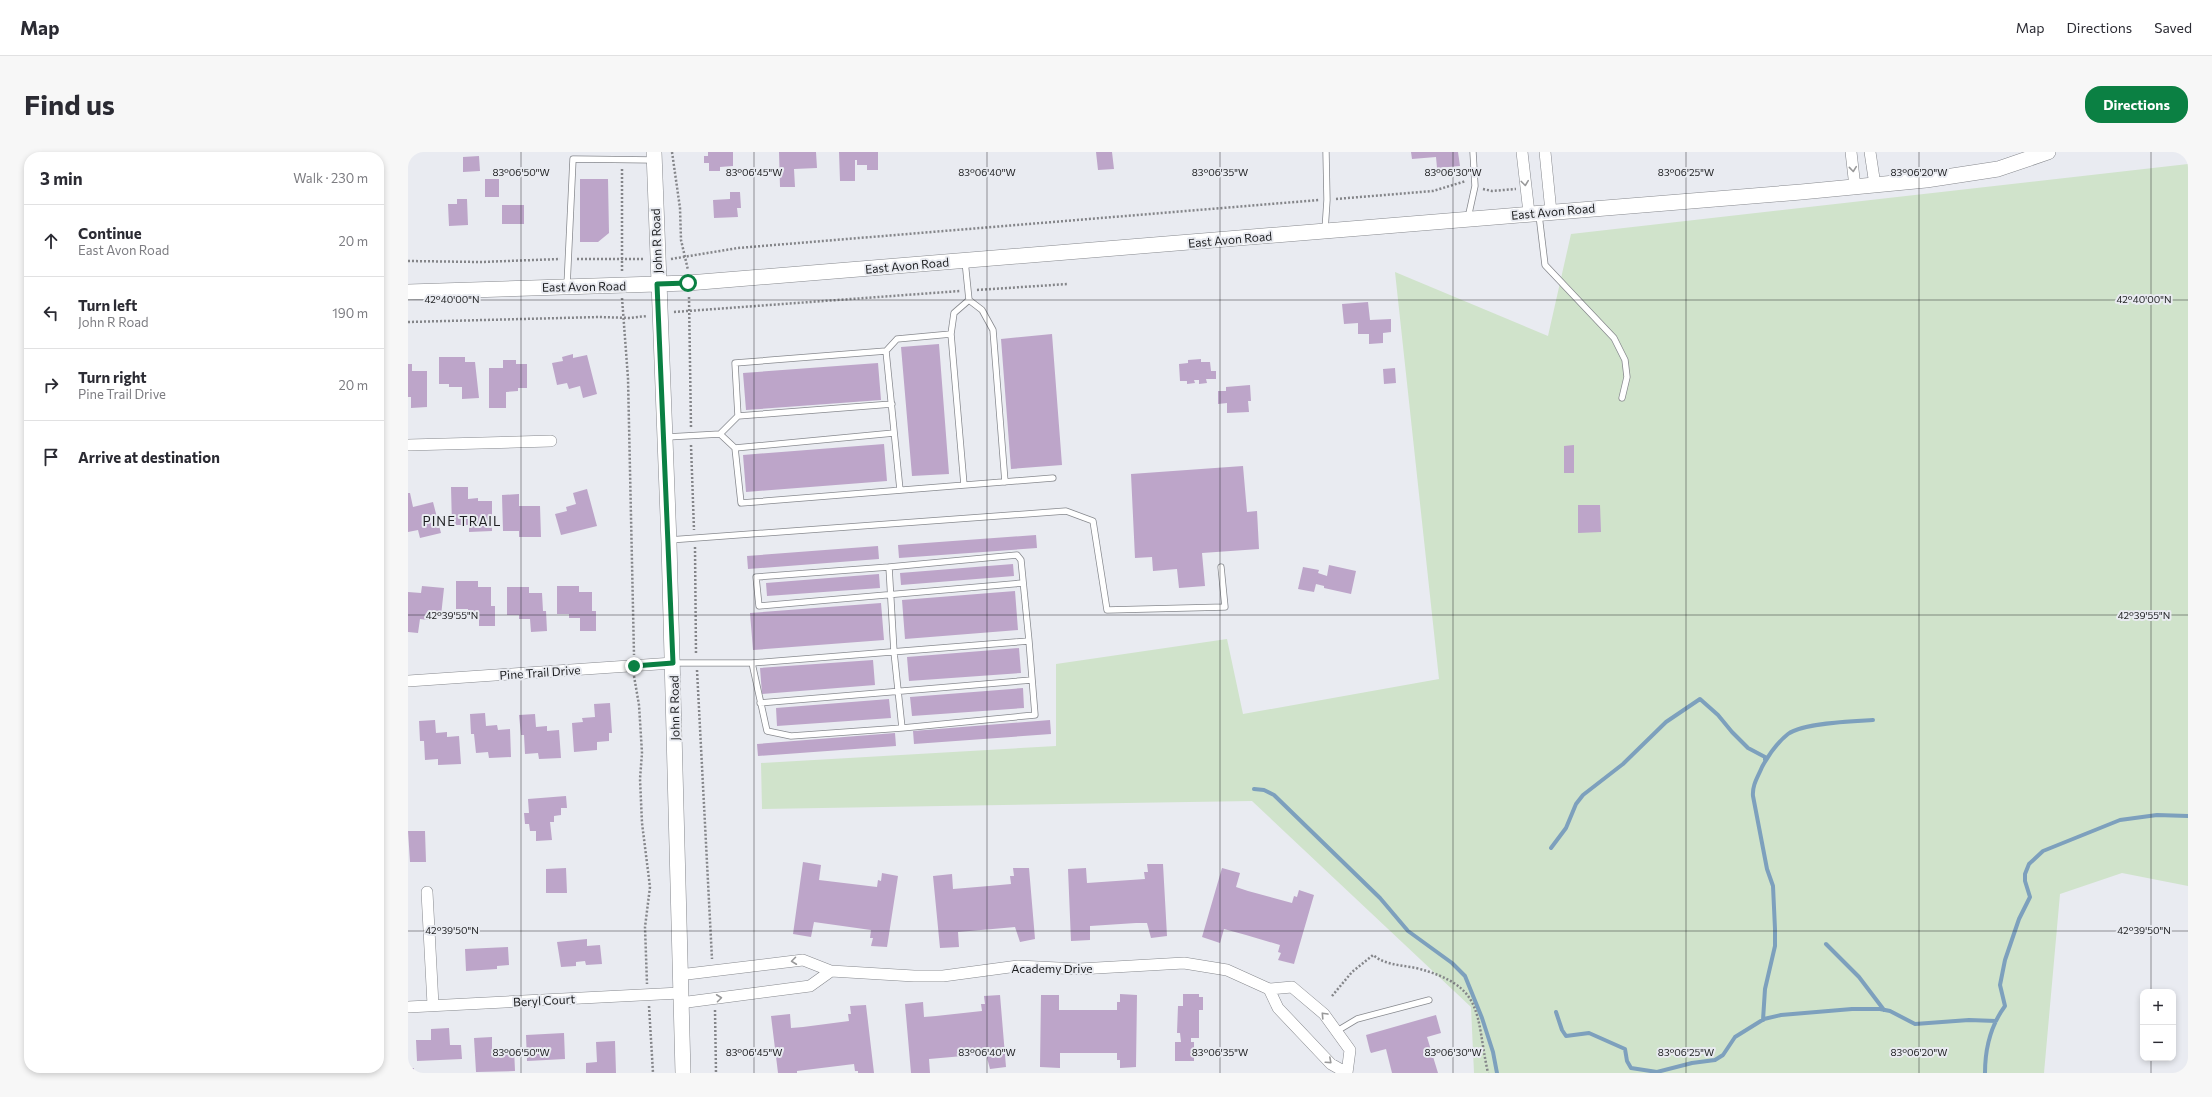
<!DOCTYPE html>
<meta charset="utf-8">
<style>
:root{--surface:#fff;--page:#f7f7f7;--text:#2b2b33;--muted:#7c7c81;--line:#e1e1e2;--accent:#0b8043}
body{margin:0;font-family:Commissioner,sans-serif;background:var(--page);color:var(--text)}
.controls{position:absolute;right:12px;bottom:12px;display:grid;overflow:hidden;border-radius:8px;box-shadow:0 2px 6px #0003}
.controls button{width:36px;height:36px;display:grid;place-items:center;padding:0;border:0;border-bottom:1px solid var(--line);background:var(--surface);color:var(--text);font:20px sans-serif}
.stop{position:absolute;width:12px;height:12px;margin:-9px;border:3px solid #0b8043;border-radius:50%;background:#fff}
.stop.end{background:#0b8043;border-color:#fff;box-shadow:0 1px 4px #0008}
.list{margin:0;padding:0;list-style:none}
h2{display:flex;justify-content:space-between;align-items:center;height:52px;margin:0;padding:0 16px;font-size:17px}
h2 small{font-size:13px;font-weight:400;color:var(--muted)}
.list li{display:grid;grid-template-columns:26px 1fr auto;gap:12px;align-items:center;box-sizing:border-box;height:72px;padding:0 16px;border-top:1px solid var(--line)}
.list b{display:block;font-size:15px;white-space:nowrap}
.list p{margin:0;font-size:13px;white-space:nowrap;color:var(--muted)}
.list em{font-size:13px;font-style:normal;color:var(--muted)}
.icon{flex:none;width:22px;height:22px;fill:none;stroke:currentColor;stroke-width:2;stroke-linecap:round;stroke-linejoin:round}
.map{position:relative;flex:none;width:1780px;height:921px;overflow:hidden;border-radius:16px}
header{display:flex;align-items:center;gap:24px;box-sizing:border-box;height:56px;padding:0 20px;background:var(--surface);border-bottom:1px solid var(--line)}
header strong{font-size:19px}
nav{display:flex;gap:22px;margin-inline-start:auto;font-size:14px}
.intro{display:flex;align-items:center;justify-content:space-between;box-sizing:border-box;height:96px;padding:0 24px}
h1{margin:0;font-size:28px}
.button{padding:10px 18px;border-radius:16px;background:var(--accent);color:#fff;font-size:14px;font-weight:700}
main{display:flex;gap:24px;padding:0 24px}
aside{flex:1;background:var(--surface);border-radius:16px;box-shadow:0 2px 6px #0003}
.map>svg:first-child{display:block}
.green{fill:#d0e3cb}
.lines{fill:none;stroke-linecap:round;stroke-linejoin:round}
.stream{stroke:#7da0bd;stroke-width:4}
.building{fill:#bda5c9}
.lane-casing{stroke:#87898e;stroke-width:7}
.street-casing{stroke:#87898e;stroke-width:12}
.secondary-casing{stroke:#87898e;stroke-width:16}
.path{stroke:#848589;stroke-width:2.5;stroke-dasharray:2 2;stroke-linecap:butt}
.lane{stroke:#fff;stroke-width:5.5}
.street{stroke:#fff;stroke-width:11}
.secondary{stroke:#fff;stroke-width:15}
.oneway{stroke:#99999a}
.route{stroke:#0b8043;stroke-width:5}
.ticks{fill:none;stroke:#1c1d1f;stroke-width:1;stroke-opacity:0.45}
.labels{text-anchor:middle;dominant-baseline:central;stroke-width:4;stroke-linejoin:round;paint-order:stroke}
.street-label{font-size:12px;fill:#1c1d1f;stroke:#e9ebf1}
.neighbourhood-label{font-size:13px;letter-spacing:1px;fill:#1c1d1f;stroke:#e9ebf1}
.ticks-label{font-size:10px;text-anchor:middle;fill:#1c1d1f;stroke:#e9ebf1;stroke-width:4;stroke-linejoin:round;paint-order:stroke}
</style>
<header>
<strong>Map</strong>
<nav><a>Map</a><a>Directions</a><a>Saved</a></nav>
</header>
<div class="intro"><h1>Find us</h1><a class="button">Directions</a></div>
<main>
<aside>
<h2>3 min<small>Walk · 230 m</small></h2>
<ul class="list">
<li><svg class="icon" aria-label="ahead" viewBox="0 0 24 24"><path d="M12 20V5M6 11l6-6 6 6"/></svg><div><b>Continue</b><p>East Avon Road</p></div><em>20 m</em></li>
<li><svg class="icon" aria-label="left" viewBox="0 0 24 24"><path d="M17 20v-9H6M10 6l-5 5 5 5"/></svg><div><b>Turn left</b><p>John R Road</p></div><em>190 m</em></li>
<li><svg class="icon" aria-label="right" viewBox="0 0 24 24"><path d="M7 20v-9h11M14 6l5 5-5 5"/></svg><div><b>Turn right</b><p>Pine Trail Drive</p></div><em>20 m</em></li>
<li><svg class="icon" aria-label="arrive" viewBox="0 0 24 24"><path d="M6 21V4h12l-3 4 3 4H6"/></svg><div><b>Arrive at destination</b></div></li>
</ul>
</aside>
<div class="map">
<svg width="1780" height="921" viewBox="0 0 1780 921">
<rect width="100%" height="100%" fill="#e9ebf1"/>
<path class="green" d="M 1780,12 L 1780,734 L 1714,721 L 1652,742 L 1636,921 L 1066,921 L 1063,855 L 844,649 L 354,657 L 353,611 L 648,594 L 648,512 L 819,487 L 835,562 L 1031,527 L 987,120 L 1140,184 L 1163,82 Z"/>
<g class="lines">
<path class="stream" d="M 846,637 L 856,638 L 866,643 L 972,746 L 1000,779 L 1044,811 L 1057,824 L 1074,866 L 1085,900 L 1089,921
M 1143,696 L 1158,676 L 1168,652 L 1175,643 L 1215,612 L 1258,570 L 1292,547 L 1310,563 L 1324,580 L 1340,596 L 1357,605 L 1357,608
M 1418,792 L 1451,825 L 1476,858
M 1148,860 L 1154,878 L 1158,884 L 1181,881 L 1217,897 L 1219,909 L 1223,916 L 1249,920 L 1284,911 L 1307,908 L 1315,903 L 1327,885 L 1356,867 L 1373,863 L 1444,857 L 1472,857 L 1482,859 L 1507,872 L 1561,868 L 1588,869
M 1355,868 L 1357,837 L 1367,794 L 1367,777 L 1365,734 L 1359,717 L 1345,644 C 1344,633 1350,625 1354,615 C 1360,604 1370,590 1380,582 C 1395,571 1446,569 1465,568
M 1577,921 C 1577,897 1583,873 1597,854 L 1592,833 L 1597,808 L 1611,767 L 1622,745 L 1617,729 L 1617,722 L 1621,712 L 1635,699 L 1712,668 L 1749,663 L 1780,664"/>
</g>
<path class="building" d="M 300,0 L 325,0 L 325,14 L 312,15 L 312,19 L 301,19 L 301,11 L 296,11 L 296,4 L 300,4 Z
M 371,0 L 408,0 L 409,16 L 386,17 L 387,35 L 372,35 Z
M 431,0 L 470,0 L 470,18 L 459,18 L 459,13 L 449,13 L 449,8 L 447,8 L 447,29 L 432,29 Z
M 688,0 L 704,0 L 706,17 L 690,18 Z
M 1003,0 L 1050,0 L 1052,14 L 1029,16 L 1028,5 L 1004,7 Z
M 71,4 L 72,19 L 55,20 L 55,5 Z
M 77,27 L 91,27 L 91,45 L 77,45 Z
M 172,27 L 200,27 L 201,81 L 190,90 L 172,90 Z
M 322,40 L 332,40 L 333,56 L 329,56 L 330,65 L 306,66 L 305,48 L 322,47 Z
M 49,47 L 59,47 L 60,73 L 41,74 L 40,52 L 49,52 Z
M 94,53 L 116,53 L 116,72 L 94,72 Z
M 960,150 L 962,168 L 983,167 L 983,180 L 975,181 L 975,191 L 961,192 L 961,182 L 950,182 L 950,171 L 936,172 L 934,152 Z
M 644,182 L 654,313 L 603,317 L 593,187 Z
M 531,192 L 541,322 L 504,324 L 493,195 Z
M 165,202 L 165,206 L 179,203 L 189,242 L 175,246 L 172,234 L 161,237 L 159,231 L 149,233 L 144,211 L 155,209 L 154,205 Z
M 31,205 L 57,205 L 57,210 L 67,210 L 71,246 L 54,247 L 54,235 L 41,235 L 41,232 L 31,232 Z
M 793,207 L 793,210 L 802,210 L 803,219 L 808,219 L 808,227 L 798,227 L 799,231 L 791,232 L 791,228 L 786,228 L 787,231 L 779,232 L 779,229 L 772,229 L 771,212 L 780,211 L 780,208 Z
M 95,208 L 108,208 L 108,212 L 119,212 L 119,236 L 110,236 L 110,239 L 98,240 L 98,256 L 81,256 L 81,216 L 95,216 Z
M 470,211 L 473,248 L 338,258 L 335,221 Z
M 0,212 L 4,212 L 4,219 L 19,219 L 19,255 L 3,256 L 3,245 L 0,245 Z
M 987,216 L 988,231 L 976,232 L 975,217 Z
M 842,233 L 843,249 L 840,249 L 841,260 L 819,261 L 819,251 L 810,252 L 810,239 L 818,239 L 818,235 Z
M 476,292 L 479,329 L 338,340 L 335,303 Z
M 1166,293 L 1166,321 L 1156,321 L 1156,294 Z
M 835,314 L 839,360 L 849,359 L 851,397 L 794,401 L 797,434 L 771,436 L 769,417 L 745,419 L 744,405 L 727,406 L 723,322 Z
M 43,335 L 60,335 L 60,347 L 70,346 L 70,349 L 84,349 L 84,379 L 61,380 L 61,373 L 44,373 Z
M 179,337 L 189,374 L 153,383 L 147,362 L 159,359 L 158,355 L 168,352 L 165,341 Z
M 0,341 L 2,341 L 5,355 L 25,350 L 33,381 L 12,386 L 10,378 L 0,380 Z
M 111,342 L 111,354 L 132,354 L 133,385 L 111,385 L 111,379 L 95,379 L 94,343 Z
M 1170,353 L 1192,353 L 1193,380 L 1170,381 Z
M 628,383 L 629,396 L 491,406 L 490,393 Z
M 470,394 L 471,407 L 340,417 L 339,404 Z
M 605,412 L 606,424 L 493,433 L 492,421 Z
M 921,413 L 948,419 L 943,442 L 916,436 L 916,434 L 908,432 L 906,440 L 890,437 L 895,415 L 911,418 L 910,421 L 919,424 Z
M 471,422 L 472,436 L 359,444 L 358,431 Z
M 48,429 L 70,429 L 70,435 L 83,435 L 83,454 L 87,454 L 87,474 L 71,474 L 71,461 L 60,461 L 60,457 L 48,457 Z
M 14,434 L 36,436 L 33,464 L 21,463 L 20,468 L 12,467 L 10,481 L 0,480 L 0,440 L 13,441 Z
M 149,434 L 171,434 L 171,440 L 184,440 L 184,459 L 188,459 L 188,479 L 172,479 L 172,466 L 161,466 L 161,462 L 149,462 Z
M 99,435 L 121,435 L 121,441 L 134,441 L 135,459 L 138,459 L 139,479 L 123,480 L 122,467 L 111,467 L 111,463 L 99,463 Z
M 607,439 L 610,478 L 497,487 L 494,448 Z
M 473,451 L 476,488 L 345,498 L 342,461 Z
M 611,496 L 613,521 L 501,529 L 499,505 Z
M 465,508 L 467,533 L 354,542 L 352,516 Z
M 615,536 L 616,556 L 504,564 L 502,545 Z
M 481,547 L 483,566 L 369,574 L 368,556 Z
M 202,551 L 204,581 L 201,581 L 201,589 L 189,590 L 189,598 L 166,600 L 164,571 L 175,570 L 174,566 L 187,565 L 186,552 Z
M 77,561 L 78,574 L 89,573 L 90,578 L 102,577 L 103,605 L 81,606 L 80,600 L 68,601 L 66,582 L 63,582 L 62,562 Z
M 127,562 L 128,575 L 139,574 L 139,579 L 151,578 L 153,606 L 131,607 L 130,601 L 117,602 L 116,583 L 113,583 L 111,563 Z
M 27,568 L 28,581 L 39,580 L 39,585 L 51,584 L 53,612 L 30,613 L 30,607 L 17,608 L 16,589 L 12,589 L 11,569 Z
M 642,568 L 643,582 L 506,592 L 505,579 Z
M 487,581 L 488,594 L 350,604 L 349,592 Z
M 158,644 L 159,656 L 153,656 L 153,663 L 146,664 L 146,670 L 142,670 L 144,688 L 128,689 L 128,679 L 122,679 L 121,672 L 117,672 L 116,661 L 121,661 L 120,647 Z
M 0,679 L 17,679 L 18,710 L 2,710 Z
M 395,710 L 413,713 L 411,728 L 469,735 L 470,728 L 473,729 L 474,721 L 490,724 L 479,795 L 463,794 L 465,786 L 462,786 L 463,778 L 406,770 L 403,785 L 385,782 Z
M 739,712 L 755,712 L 759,784 L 743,786 L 739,771 L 728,771 L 682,774 L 682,788 L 663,789 L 660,717 L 678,716 L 679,731 L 737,727 L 736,720 L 740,720 Z
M 158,716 L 159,741 L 138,741 L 138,717 Z
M 605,716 L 621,716 L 627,787 L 612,790 L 607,775 L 596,776 L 550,780 L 551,795 L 532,796 L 525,724 L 544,722 L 545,737 L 581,734 L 603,732 L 602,724 L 606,724 Z
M 814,716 L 832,721 L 828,735 L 840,739 L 884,751 L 886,744 L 889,745 L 891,738 L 906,743 L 886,812 L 870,808 L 873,801 L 870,800 L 872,793 L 838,783 L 816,777 L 812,791 L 794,785 Z
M 179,787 L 179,794 L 192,793 L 194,812 L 178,813 L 177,809 L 168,810 L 168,814 L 153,815 L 149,790 Z
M 100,795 L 101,813 L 89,814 L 89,817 L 58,819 L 57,797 Z
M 712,842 L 729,843 L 728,915 L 712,916 L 712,908 L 709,908 L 709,901 L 652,901 L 652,916 L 632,915 L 633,843 L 651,843 L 651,858 L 709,858 L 709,850 L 712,850 Z
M 775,842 L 791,842 L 791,845 L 795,845 L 795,858 L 791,858 L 791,886 L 783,886 L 783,890 L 786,890 L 786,909 L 767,909 L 767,890 L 773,890 L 772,881 L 769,881 L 770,854 L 775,854 Z
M 592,843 L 598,915 L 582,917 L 578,902 L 521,907 L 522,921 L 503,921 L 497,852 L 515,850 L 516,865 L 528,864 L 574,859 L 573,852 L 577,852 L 576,844 Z
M 458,853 L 466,921 L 450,921 L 450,919 L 447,919 L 446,912 L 389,919 L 389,921 L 370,921 L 363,864 L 382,862 L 383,876 L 395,875 L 441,869 L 440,862 L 443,862 L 442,854 Z
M 1028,863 L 1033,881 L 1019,885 L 1030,921 L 984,921 L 978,897 L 963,901 L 962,899 L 958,883 Z
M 41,876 L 42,893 L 53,893 L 54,907 L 9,909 L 8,888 L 23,888 L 23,877 Z
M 156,881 L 157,907 L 119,909 L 118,883 Z
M 84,885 L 84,897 L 106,896 L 107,919 L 68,920 L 66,886 Z
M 207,889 L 208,921 L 178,921 L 178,911 L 189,910 L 188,890 Z
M 0,916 L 6,916 L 6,921 L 0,921 Z"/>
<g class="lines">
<g class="lane-casing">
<path id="lane" d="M 1131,63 L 1137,113 L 1206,186 L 1217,208 L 1219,225 L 1214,246
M 1060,66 L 1067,34 L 1065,0
M 917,78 L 919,48 L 918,0
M 557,109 L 561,148 L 574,158 L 585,178 L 597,330
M 159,134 L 165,7 L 246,8
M 543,182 L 546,161 L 561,148
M 478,199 L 492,338
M 330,264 L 484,252
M 312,282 L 330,264 L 327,211 L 478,199 L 489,187 L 543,182 L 556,333
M 259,285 L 312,282 L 327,296 L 333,351 L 645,326
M 327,296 L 486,281
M 261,388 L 658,359 L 685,369 L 699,458 L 817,455 L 813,415
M 481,415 L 348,425 L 351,454 L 615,431
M 265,511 L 344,511 L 621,489 L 627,563 L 494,576 L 486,500 L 481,415 L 609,403 L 613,408 L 621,489
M 344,511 L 359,579 L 383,584 L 494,576
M 352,551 L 624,528
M 929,879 L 949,867 L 1021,848"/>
</g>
<g class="street-casing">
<path id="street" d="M 1114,0 L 1121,61
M 1137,0 L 1143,60
M 1443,0 L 1447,35
M 1462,0 L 1467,33
M 0,293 L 143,289
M 0,529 L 265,511
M 19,740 L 25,853
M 271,823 L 395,808 L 423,819 L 506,824 L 535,824 L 610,814 L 671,817 L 776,811 L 819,818 L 861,837 L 884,835 L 916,862 L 942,898 L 939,921
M 861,837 L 870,856 L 923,912 L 939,921
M 272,851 L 402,834 L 423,819
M 0,855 L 272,841"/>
</g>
<g class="secondary-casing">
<path id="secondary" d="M 246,0 L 261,391 L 275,921
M 0,140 L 280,131 L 1393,40 L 1518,28 L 1590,17 L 1640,0"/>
</g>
<path class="path" d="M 264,0 L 272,56 L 273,88 L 280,118
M 1075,37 L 1084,39 L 1108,37
M 928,47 L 1025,39 L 1058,29
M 169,107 L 236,107
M 263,107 L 330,96 L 911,48
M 0,109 L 73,110 L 152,107
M 214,119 L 214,16
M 569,138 L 660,132
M 281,145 L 283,276
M 214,146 L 220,226 L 226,503
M 266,160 L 552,139
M 0,170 L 191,165 L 222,166 L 239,164
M 283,293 L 286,378
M 287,395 L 288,503
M 289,518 L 304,807
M 226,524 L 231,553 L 234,601 L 232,627 L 234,671 L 242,735 L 237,775 L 239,832
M 924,844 L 944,820 L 965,803 C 977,813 993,813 1008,816 C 1078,834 1067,862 1080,921
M 241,854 L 245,921
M 307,858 L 308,921"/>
<use href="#lane" class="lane"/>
<use href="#street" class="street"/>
<use href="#secondary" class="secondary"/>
</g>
<defs><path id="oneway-chevron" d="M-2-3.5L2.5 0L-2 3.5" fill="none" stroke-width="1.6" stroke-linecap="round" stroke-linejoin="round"/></defs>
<g class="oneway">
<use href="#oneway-chevron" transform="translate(1445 17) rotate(84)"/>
<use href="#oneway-chevron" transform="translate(1117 31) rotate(83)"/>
<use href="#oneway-chevron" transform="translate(386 809) rotate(173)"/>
<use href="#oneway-chevron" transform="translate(311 846) rotate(-7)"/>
<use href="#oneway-chevron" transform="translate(916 863) rotate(-133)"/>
<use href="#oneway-chevron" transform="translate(921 909) rotate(42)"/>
</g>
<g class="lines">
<path class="route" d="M 226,514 L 265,511 L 249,132 L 280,131"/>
</g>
<path class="ticks" d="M 113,0 L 113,921M 346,0 L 346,921M 579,0 L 579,921M 812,0 L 812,921M 1045,0 L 1045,921M 1278,0 L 1278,921M 1511,0 L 1511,921M 1743,0 L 1743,840M 0,148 L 1780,148M 0,463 L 1780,463M 0,779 L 1780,779M 1743,906 L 1743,921"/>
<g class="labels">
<g class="street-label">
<text transform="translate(1145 59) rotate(-5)">East Avon Road</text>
<text transform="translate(822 87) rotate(-5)">East Avon Road</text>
<text transform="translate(248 89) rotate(-92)">John R Road</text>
<text transform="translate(499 113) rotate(-5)">East Avon Road</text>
<text transform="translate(176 134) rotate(-1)">East Avon Road</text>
<text transform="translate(132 520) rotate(-4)">Pine Trail Drive</text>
<text transform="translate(266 556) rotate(-91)">John R Road</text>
<text x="644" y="816">Academy Drive</text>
<text transform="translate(136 848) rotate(-3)">Beryl Court</text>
</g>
<g class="neighbourhood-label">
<text x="54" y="369">PINE TRAIL</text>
</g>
</g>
<g class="ticks-label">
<text x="113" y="24">83°06'50"W</text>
<text x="346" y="24">83°06'45"W</text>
<text x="579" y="24">83°06'40"W</text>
<text x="812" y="24">83°06'35"W</text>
<text x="1045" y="24">83°06'30"W</text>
<text x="1278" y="24">83°06'25"W</text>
<text x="1511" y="24">83°06'20"W</text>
<text x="44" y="151">42°40'00"N</text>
<text x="1736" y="151">42°40'00"N</text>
<text x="44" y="467">42°39'55"N</text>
<text x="1736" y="467">42°39'55"N</text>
<text x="44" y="782">42°39'50"N</text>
<text x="1736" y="782">42°39'50"N</text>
<text x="113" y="904">83°06'50"W</text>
<text x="346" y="904">83°06'45"W</text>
<text x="579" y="904">83°06'40"W</text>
<text x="812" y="904">83°06'35"W</text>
<text x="1045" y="904">83°06'30"W</text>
<text x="1278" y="904">83°06'25"W</text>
<text x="1511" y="904">83°06'20"W</text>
</g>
</svg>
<div class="controls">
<button>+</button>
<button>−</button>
</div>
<div class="stop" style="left:280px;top:131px"></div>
<div class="stop end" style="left:226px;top:514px"></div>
</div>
</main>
